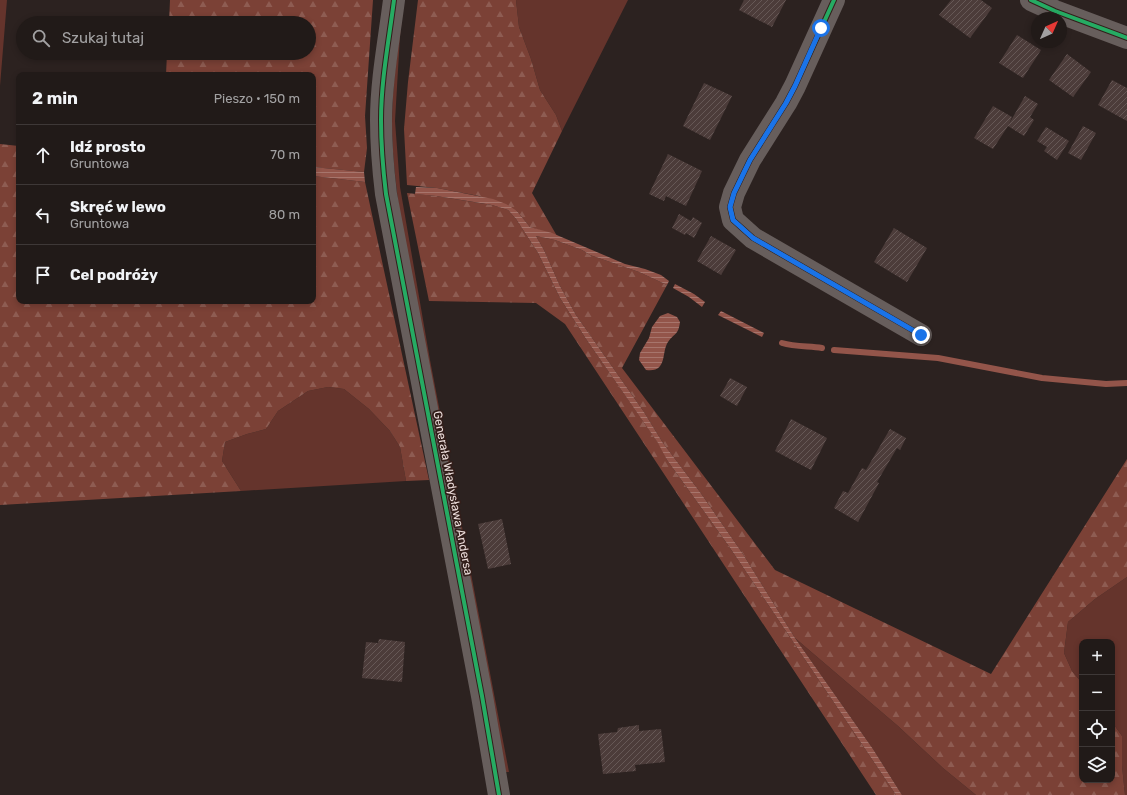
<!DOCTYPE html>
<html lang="pl">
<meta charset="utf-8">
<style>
:root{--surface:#211a18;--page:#2d2725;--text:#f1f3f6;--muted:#a2a1a2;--line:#3e3837}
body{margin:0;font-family:Rubik,sans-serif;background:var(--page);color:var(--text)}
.controls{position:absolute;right:12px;bottom:12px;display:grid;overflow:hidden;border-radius:8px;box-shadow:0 2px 6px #0003}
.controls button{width:36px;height:36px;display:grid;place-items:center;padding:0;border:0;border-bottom:1px solid var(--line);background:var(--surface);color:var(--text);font:20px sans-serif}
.compass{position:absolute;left:1031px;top:12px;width:36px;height:36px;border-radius:50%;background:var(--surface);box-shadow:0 2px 6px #0003;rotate:45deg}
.stop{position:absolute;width:12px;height:12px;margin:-9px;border:3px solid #1a73e8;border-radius:50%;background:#fff}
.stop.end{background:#1a73e8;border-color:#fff;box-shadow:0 1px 4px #0008}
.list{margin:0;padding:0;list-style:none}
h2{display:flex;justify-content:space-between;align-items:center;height:52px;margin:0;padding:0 16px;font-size:17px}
h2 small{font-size:13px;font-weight:400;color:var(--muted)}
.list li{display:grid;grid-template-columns:26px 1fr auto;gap:12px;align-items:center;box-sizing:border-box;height:60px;padding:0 16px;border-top:1px solid var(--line)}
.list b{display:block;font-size:15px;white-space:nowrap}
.list p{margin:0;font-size:13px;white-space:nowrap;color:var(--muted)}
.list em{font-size:13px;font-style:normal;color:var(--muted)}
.icon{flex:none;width:22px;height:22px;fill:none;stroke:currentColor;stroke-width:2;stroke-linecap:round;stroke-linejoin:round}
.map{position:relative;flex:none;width:1127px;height:795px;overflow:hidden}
.search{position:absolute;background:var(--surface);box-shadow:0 2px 6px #0003;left:16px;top:16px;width:300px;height:44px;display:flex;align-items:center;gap:10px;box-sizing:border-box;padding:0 14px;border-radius:22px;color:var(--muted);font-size:15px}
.panel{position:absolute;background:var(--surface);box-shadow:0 2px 6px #0003;left:16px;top:72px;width:300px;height:232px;border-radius:8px}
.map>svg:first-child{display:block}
.green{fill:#65342c}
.forest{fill:url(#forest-firs)}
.water{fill:url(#water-rules)}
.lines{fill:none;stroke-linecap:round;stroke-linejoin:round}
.stream{stroke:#93554a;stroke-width:6}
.building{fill:url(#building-hatch)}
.minor{stroke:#675e5c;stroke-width:22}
.cycleway-casing{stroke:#321e1a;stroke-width:6}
.cycleway{stroke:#26ab63;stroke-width:4}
.route{stroke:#1a73e8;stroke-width:5}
.labels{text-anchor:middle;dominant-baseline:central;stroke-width:3.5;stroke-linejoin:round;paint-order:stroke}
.street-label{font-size:12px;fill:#ecdddb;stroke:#321e1a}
</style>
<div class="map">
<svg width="1127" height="795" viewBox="0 0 1127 795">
<defs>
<pattern id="forest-firs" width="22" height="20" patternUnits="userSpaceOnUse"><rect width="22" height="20" fill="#7b4136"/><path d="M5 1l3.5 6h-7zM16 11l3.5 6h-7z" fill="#8e5c52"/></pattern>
<pattern id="water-rules" width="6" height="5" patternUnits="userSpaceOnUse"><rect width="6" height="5" fill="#93554a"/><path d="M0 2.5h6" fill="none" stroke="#a7756c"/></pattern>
<pattern id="building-hatch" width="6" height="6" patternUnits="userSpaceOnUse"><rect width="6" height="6" fill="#4c3c3a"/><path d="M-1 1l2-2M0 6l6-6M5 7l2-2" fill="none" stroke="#665856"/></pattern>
</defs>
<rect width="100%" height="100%" fill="#2c2220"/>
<path class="green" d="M 0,0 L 7,0 L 0,86 Z
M 404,0 L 400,36 L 395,121 L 400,187 L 430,360 L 509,772 L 505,772 L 401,224 C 397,191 392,158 392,124 C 392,82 399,41 404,0 Z
M 516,0 L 628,0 L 562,131 L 556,115 L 540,90 L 531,59 L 519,27 Z
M 328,387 L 344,389 L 369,409 L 390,431 L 400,447 L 406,481 L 241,491 L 222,461 L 225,442 L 247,434 L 266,429 L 278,411 L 308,391 Z
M 1127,577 L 1127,795 L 1125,795 L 1122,766 L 1122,736 L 1112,722 L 1112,642 L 1082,642 L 1082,683 L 1072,671 L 1064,653 L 1068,622 L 1095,599 Z
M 795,638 L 898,726 L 943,768 L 976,795 L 902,795 L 873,749 Z"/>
<path class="forest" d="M 170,0 L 373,0 L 365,116 L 367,148 L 364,172 L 313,167 L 313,75 L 166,75 L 167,53 L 309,53 L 309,23 L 169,23 Z
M 418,0 L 516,0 L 519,27 L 531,59 L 540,90 L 556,115 L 562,131 L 532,193 L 557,236 L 530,227 L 517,211 L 479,196 L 437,188 L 407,185 L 404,129 L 408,82 Z
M 0,144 L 19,146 L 19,301 L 313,301 L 313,176 L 365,182 L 429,480 L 406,481 L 400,447 L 390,431 L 369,409 L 344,389 L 328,387 L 308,391 L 278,411 L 266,429 L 247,434 L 225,442 L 222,461 L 241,491 L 0,505 Z
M 407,193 L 436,196 L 492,205 L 508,210 L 516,219 L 538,253 L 560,298 L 586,339 L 661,447 L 667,460 L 728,545 L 896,795 L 876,795 L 565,324 L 536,303 L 429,301 Z
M 536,236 L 555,240 L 582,250 L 590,255 L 639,272 L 667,285 L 622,368 L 775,570 L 991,674 L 1127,459 L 1127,577 L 1095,599 L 1068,622 L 1064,653 L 1072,671 L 1082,683 L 1082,780 L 1112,780 L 1112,722 L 1122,736 L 1122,766 L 1125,795 L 976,795 L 943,768 L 898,726 L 795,638 L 743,554 L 700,492 L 663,443 L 644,412 L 576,315 L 560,286 L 544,250 Z"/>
<path class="water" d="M 313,167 L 364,172 L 365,182 L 313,176 Z
M 416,187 L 437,188 L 493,199 L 506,204 L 517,211 L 530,227 L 552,233 L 625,264 L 645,269 L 661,275 L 669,281 L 667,285 L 639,272 L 590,255 L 582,250 L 555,240 L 536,236 L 544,250 L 560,286 L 576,315 L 644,412 L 663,443 L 700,492 L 743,554 L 795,638 L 873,749 L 902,795 L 896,795 L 728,545 L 667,460 L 658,443 L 586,339 L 560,298 L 538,253 L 516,219 L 508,210 L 492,205 L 474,202 L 436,196 L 415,194 Z
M 675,284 L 694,294 L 705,302 L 702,307 L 689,297 L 673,288 Z
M 721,311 L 764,333 L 762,337 L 718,315 Z
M 668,313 L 677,317 L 680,322 C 678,336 675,332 668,342 C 661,352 668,373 646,370 L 639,360 L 640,353 L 649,338 L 652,327 L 660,316 Z"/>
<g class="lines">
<path class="stream" d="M 782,343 C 795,347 809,346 822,348
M 834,350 L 938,358 L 1042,378 L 1106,384 L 1127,383"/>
</g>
<path class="building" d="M 744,0 L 786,0 L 772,27 L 739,10 Z
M 951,0 L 981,0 L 992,8 L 970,38 L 939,15 Z
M 1017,35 L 1041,50 L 1023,78 L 999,63 Z
M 1067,54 L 1091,72 L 1073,97 L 1049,80 Z
M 1112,80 L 1127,88 L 1127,121 L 1098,105 Z
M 704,83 L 732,96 L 710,140 L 683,126 Z
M 1025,96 L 1038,104 L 1030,117 L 1034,120 L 1024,136 L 1008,126 L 993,149 L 974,138 L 993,106 L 1012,117 L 1009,124 Z
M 1083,126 L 1096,133 L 1081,160 L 1068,153 Z
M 1046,127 L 1069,141 L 1057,160 L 1044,151 L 1047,147 L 1037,141 Z
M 668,154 L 702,171 L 686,206 L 666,196 L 664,201 L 649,194 Z
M 679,214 L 691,221 L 693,217 L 702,223 L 694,238 L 686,233 L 685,235 L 672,228 Z
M 894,228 L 927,248 L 907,282 L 874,262 Z
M 711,236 L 736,250 L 721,275 L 697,261 Z
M 730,378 L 747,387 L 737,406 L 720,396 Z
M 791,419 L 827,438 L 811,470 L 775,451 Z
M 890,429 L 906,438 L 900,450 L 897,448 L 877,482 L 879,483 L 858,522 L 834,508 L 843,491 L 848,493 L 862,468 L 866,470 Z
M 502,519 L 511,564 L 488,569 L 478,524 Z
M 379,639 L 405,642 L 402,682 L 362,678 L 366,642 L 378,643 Z
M 639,725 L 639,731 L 661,729 L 665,762 L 635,765 L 636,771 L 603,774 L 598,734 L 617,732 L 618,728 Z"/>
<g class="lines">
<path class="minor" d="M 394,0 C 389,40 381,80 381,120 C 381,145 383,169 386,194 L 482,696 L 499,795
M 834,0 L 795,86 L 786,103 L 750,160 L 734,193 L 730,207 L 733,220 L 753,238 L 921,335
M 1031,0 L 1055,11 L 1127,38"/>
<g class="cycleway-casing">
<path id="cycleway" d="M 394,0 C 389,40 381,80 381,120 C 381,145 383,169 386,194 L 482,696 L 499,795
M 834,0 L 795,86 L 786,103 L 750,160 L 734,193 L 730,207 L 733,220 L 753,238 L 921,335
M 1031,0 L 1055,11 L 1127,38"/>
</g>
<use href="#cycleway" class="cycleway"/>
</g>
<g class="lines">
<path class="route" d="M 821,28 L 795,86 L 786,103 L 750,160 L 734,193 L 730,207 L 733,220 L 753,238 L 921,335"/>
</g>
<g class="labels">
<g class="street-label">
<text transform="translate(453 493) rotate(79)">Generała Władysława Andersa</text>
</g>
</g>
</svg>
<div class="controls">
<button>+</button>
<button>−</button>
<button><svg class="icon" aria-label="locate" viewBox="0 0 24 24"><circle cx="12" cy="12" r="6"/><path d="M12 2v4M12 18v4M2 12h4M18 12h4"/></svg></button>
<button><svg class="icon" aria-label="layers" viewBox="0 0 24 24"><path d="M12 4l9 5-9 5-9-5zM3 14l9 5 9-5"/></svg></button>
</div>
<svg class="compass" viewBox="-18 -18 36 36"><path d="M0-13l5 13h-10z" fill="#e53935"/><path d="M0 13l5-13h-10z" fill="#a2a1a2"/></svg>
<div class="stop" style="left:821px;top:28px"></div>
<div class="stop end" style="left:921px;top:335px"></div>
<div class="search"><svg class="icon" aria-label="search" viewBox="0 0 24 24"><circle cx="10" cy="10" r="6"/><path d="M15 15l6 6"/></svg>Szukaj tutaj</div>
<section class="panel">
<h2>2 min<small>Pieszo · 150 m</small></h2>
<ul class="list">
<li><svg class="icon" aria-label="ahead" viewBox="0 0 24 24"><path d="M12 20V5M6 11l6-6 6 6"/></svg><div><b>Idź prosto</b><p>Gruntowa</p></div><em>70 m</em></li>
<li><svg class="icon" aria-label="left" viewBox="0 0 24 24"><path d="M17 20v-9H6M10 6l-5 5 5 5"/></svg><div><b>Skręć w lewo</b><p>Gruntowa</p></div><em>80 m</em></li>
<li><svg class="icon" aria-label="arrive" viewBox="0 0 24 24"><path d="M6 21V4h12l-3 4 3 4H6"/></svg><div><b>Cel podróży</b></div></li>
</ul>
</section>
</div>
